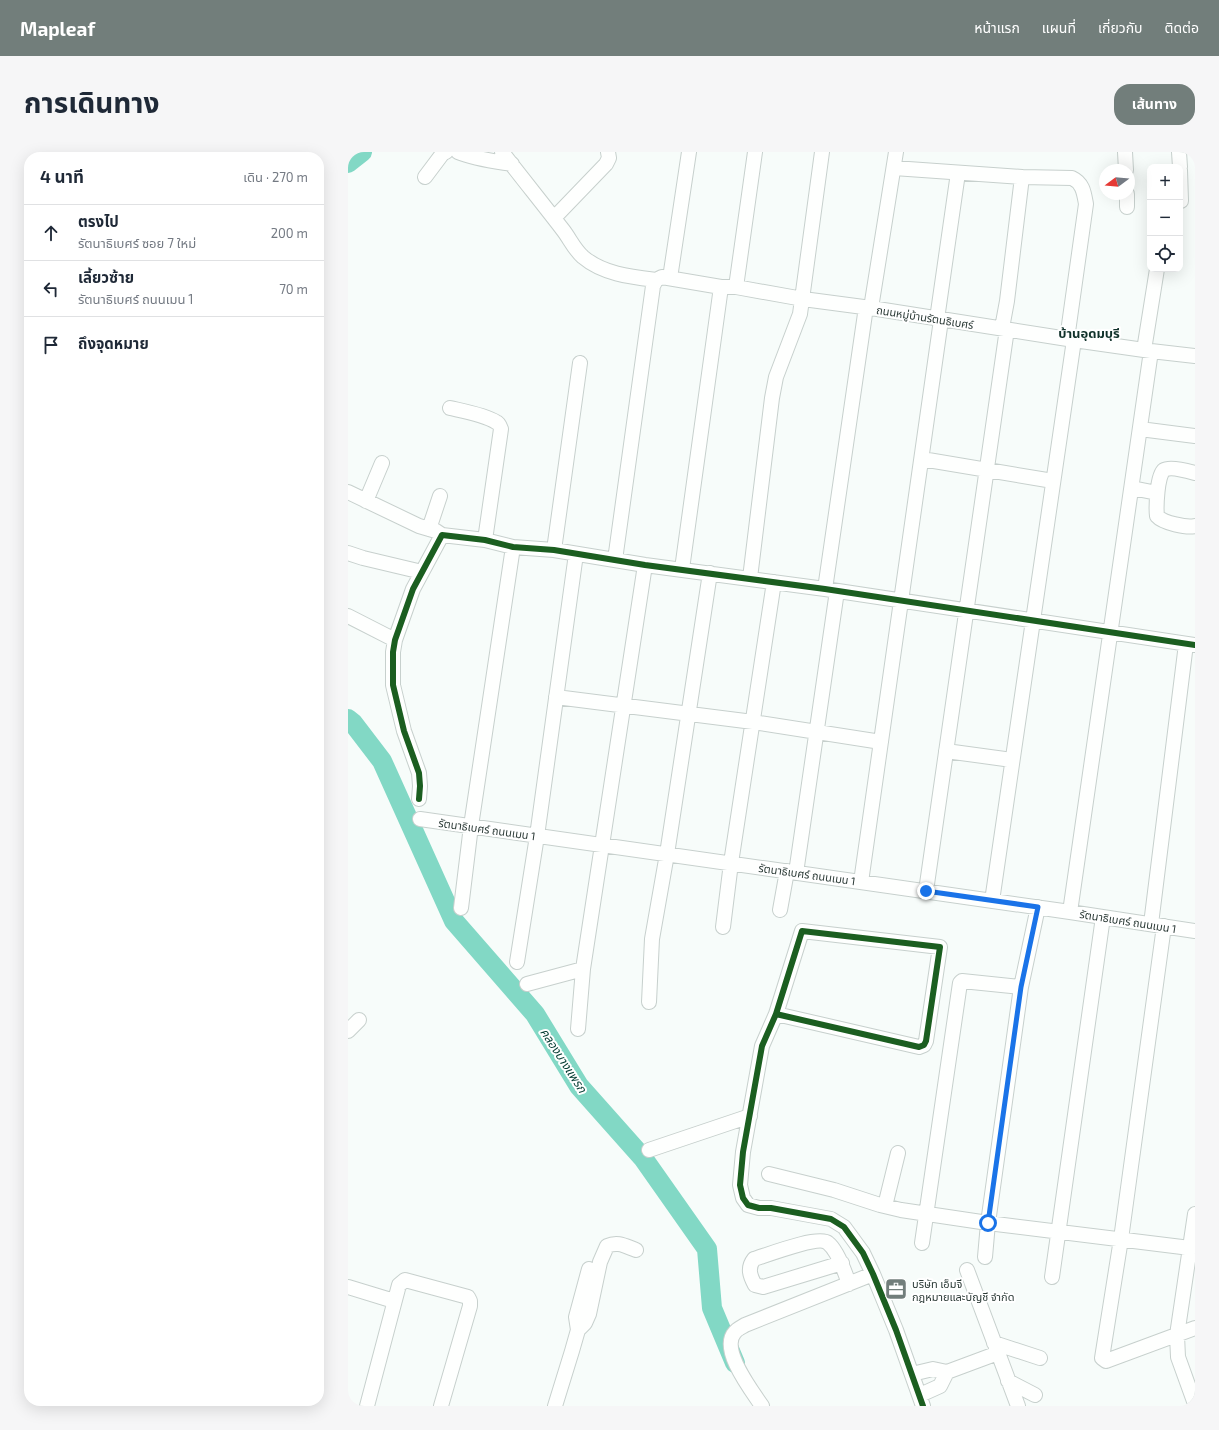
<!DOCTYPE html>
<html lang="th">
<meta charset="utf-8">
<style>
:root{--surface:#fff;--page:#f6f6f7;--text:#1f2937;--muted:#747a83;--line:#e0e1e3;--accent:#727e7b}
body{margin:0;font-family:"Exo 2","Noto Sans Thai",sans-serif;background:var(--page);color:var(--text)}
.controls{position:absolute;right:12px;top:12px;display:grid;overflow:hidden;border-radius:8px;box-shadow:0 4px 16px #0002}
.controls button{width:36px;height:36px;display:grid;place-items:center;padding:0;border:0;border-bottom:1px solid var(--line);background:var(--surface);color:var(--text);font:20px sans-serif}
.compass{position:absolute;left:751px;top:12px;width:36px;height:36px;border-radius:50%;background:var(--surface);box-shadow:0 4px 16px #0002;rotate:254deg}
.stop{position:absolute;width:12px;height:12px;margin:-9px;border:3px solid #1a73e8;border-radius:50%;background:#fff}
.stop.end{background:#1a73e8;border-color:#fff;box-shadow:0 1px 4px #0008}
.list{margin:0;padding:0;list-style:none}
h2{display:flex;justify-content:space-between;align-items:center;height:52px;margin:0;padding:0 16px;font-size:17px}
h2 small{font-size:13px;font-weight:400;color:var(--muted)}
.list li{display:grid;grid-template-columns:26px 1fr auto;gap:12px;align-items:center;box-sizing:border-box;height:56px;padding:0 16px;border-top:1px solid var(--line)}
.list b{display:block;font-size:15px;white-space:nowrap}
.list p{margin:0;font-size:13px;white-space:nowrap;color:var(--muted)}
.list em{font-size:13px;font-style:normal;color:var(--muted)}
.icon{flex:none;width:22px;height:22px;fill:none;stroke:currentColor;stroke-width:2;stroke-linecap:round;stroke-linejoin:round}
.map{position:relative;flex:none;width:847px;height:1254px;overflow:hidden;border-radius:16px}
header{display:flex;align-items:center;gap:24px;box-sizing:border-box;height:56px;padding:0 20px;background:var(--accent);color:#fff}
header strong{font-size:19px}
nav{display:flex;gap:22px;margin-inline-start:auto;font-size:14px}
.intro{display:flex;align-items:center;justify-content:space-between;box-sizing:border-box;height:96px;padding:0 24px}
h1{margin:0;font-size:28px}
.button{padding:10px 18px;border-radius:16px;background:var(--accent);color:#fff;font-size:14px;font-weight:700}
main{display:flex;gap:24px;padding:0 24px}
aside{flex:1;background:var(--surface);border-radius:16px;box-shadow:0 4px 16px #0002}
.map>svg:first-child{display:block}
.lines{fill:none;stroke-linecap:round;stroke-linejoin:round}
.river{stroke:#82d8c5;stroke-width:20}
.minor-casing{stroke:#c7d0cd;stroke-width:16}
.minor{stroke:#fefffe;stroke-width:14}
.cycleway-casing{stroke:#fff;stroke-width:8}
.cycleway{stroke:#1b5e20;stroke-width:6}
.route{stroke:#1a73e8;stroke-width:5}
.labels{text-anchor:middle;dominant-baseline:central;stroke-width:4;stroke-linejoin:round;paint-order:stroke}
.street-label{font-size:11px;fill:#2b3a36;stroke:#fff}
.poi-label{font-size:11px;fill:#2b3a36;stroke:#fff;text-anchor:start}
.water-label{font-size:12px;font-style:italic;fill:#043d32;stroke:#fff}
.quarter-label{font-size:13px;font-weight:bold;fill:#11322b;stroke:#fff}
</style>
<header>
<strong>Mapleaf</strong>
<nav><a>หน้าแรก</a><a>แผนที่</a><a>เกี่ยวกับ</a><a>ติดต่อ</a></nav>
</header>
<div class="intro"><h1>การเดินทาง</h1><a class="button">เส้นทาง</a></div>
<main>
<aside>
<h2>4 นาที<small>เดิน · 270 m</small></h2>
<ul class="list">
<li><svg class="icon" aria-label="ahead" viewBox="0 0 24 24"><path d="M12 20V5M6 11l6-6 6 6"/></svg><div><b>ตรงไป</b><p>รัตนาธิเบศร์ ซอย 7 ใหม่</p></div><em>200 m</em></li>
<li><svg class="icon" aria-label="left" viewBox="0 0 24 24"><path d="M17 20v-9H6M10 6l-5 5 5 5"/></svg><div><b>เลี้ยวซ้าย</b><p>รัตนาธิเบศร์ ถนนเมน 1</p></div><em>70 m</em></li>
<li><svg class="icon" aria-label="arrive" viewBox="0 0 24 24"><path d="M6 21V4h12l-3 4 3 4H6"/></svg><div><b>ถึงจุดหมาย</b></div></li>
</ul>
</aside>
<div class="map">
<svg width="847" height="1254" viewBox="0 0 847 1254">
<rect width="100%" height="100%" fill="#f7fcfa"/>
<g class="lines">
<path class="river" d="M 0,11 L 14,0
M 0,567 L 5,571 L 34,609 L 106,769 L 187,862 L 231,934 L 295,1006 L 359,1097 L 364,1156 L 387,1211"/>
<g class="minor-casing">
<path id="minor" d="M 110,0 C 127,7 145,9 164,12
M 154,0 C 174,26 195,52 215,78 C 222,87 226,97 235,105 C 255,122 283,125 308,128
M 777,0 L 778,18
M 831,0 L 832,15
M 546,16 L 674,25 L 724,26 C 735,31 736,41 738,52 L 719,187
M 832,18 L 833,49
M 77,25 L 95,1 L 98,0
M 779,42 L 779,55
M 206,66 L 258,12 L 261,6 L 260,0
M 322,126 L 341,0
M 308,128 L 314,125 L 373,135 L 388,135 L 455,147 L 523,156 L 726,188 L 803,199 L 847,204
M 388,135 L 407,0
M 523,156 L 548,0
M 589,167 L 610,21
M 654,176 L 659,149 L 674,25
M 796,198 L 809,117
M 102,256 C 115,259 137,263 148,270 C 151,271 152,274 153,277 L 137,388
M 792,277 L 847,284
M 574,307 L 705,329
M 847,321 C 840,319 822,314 816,318 C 809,323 808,356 809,364 C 815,371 839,376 847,374
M 784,336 L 809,341
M 0,340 L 71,374 L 88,379 L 94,383
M 18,349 L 34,311
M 81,377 L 92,344
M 206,398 L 232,211
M 0,401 L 15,406 L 74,420
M 267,408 L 305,134 L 308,128
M 334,417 L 373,135
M 402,426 L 424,246 L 428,225 L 452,162 L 474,0
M 477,437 L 518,155
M 0,464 L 47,488
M 208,545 L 405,570 L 533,590
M 598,599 L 664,608
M 71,647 L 72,634 L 71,621 L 56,579 L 45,533 L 45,500 L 47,488 L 65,437 L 94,383 L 137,388 L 165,395 L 206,398 L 297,413 L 477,437 L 847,493
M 72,667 L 722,760 L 847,779
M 448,721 L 489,439
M 513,730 L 593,168
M 578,739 L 659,177
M 644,749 L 726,188
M 113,756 L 123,674 L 165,395
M 432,758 L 439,719
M 722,760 L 803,199
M 803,772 L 838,492
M 816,774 L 773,1087 L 754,1206 L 758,1209 L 847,1176
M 375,775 L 383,711 L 426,430
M 169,810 L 189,684 L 228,402
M 179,832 L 235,817 L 297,413
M 301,850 L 304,787 L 319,702 L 362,421
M 428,862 L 454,779 L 592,795 L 578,889 L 576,893 L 571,895 L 428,862 L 414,894 L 395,1000 L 392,1033 L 395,1046 L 400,1053 L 411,1056 L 423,1056 L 483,1067 L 496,1075 L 515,1101 L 525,1122 L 548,1178 L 575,1254
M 230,877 L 235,817
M 0,879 L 11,868
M 301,998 L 402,964
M 421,1022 L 486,1038 L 532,1053 L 553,1058 L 640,1071 L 842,1096
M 537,1054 L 550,1001
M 847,1062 L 829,1183 L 830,1205 L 847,1252
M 574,1091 L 612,831 L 614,829 L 673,835
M 637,1105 L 640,1071 L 673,835 L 690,755
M 494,1111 L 415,1135 L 407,1133 C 402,1124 399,1116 406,1107 C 419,1103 471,1083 480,1091 C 489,1098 497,1120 501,1132
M 619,1118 L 670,1254
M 704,1125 L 755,765
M 0,1135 L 46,1149
M 230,1178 L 237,1171 L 241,1162 L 252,1110 L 259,1094 C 270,1089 277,1094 288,1098
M 646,1191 L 692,1206
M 564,1222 L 585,1217 L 599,1220 L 650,1201
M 660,1229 L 687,1243
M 572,1243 L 592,1234 L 599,1220
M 19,1254 L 51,1133 L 57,1128 L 120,1145 L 122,1149 L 122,1154 L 93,1254
M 207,1254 L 224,1199 L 230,1178 L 228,1165 L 241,1117
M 414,1254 C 404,1239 371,1197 387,1180 C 389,1177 394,1175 397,1173 L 525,1122"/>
</g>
<use href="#minor" class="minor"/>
<g class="cycleway-casing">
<path id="cycleway" d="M 71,647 L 72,634 L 71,621 L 56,579 L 45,533 L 45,500 L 47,488 L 65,437 L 94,383 L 137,388 L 165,395 L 206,398 L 297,413 L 477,437 L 847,493
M 428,862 L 454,779 L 592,795 L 578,889 L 576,893 L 571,895 L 428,862 L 414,894 L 395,1000 L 392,1033 L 395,1046 L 400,1053 L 411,1056 L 423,1056 L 483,1067 L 496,1075 L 515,1101 L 525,1122 L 548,1178 L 575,1254"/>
</g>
<use href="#cycleway" class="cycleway"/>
</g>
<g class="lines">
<path class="route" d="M 578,739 L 690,755 L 673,835 L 640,1071"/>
</g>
<defs>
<g id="office-square" transform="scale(1.15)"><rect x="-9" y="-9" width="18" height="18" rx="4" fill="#727e7b" stroke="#fff"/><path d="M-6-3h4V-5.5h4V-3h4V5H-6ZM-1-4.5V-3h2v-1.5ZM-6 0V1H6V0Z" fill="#fff"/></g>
</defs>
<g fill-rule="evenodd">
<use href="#office-square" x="548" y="1137"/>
</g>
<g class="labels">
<g class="street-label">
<text transform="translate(577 165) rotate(9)">ถนนหมู่บ้านรัตนธิเบศร์</text>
<text transform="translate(139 677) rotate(8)">รัตนาธิเบศร์ ถนนเมน 1</text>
<text transform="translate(459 722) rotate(8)">รัตนาธิเบศร์ ถนนเมน 1</text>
<text transform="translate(780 769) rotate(9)">รัตนาธิเบศร์ ถนนเมน 1</text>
</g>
<g class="poi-label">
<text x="564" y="1131">บริษัท เอ็มจี<tspan x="564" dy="13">กฎหมายและบัญชี จำกัด</tspan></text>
</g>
<g class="water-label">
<text transform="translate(216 908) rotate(57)">คลองบางแพรก</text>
</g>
<g class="quarter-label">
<text x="741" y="181">บ้านอุดมบุรี</text>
</g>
</g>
</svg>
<div class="controls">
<button>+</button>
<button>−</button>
<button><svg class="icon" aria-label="locate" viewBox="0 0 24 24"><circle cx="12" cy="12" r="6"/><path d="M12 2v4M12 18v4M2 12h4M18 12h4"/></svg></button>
</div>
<svg class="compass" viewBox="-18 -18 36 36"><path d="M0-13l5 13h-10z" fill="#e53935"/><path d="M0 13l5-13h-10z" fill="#747a83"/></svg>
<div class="stop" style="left:640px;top:1071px"></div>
<div class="stop end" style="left:578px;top:739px"></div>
</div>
</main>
